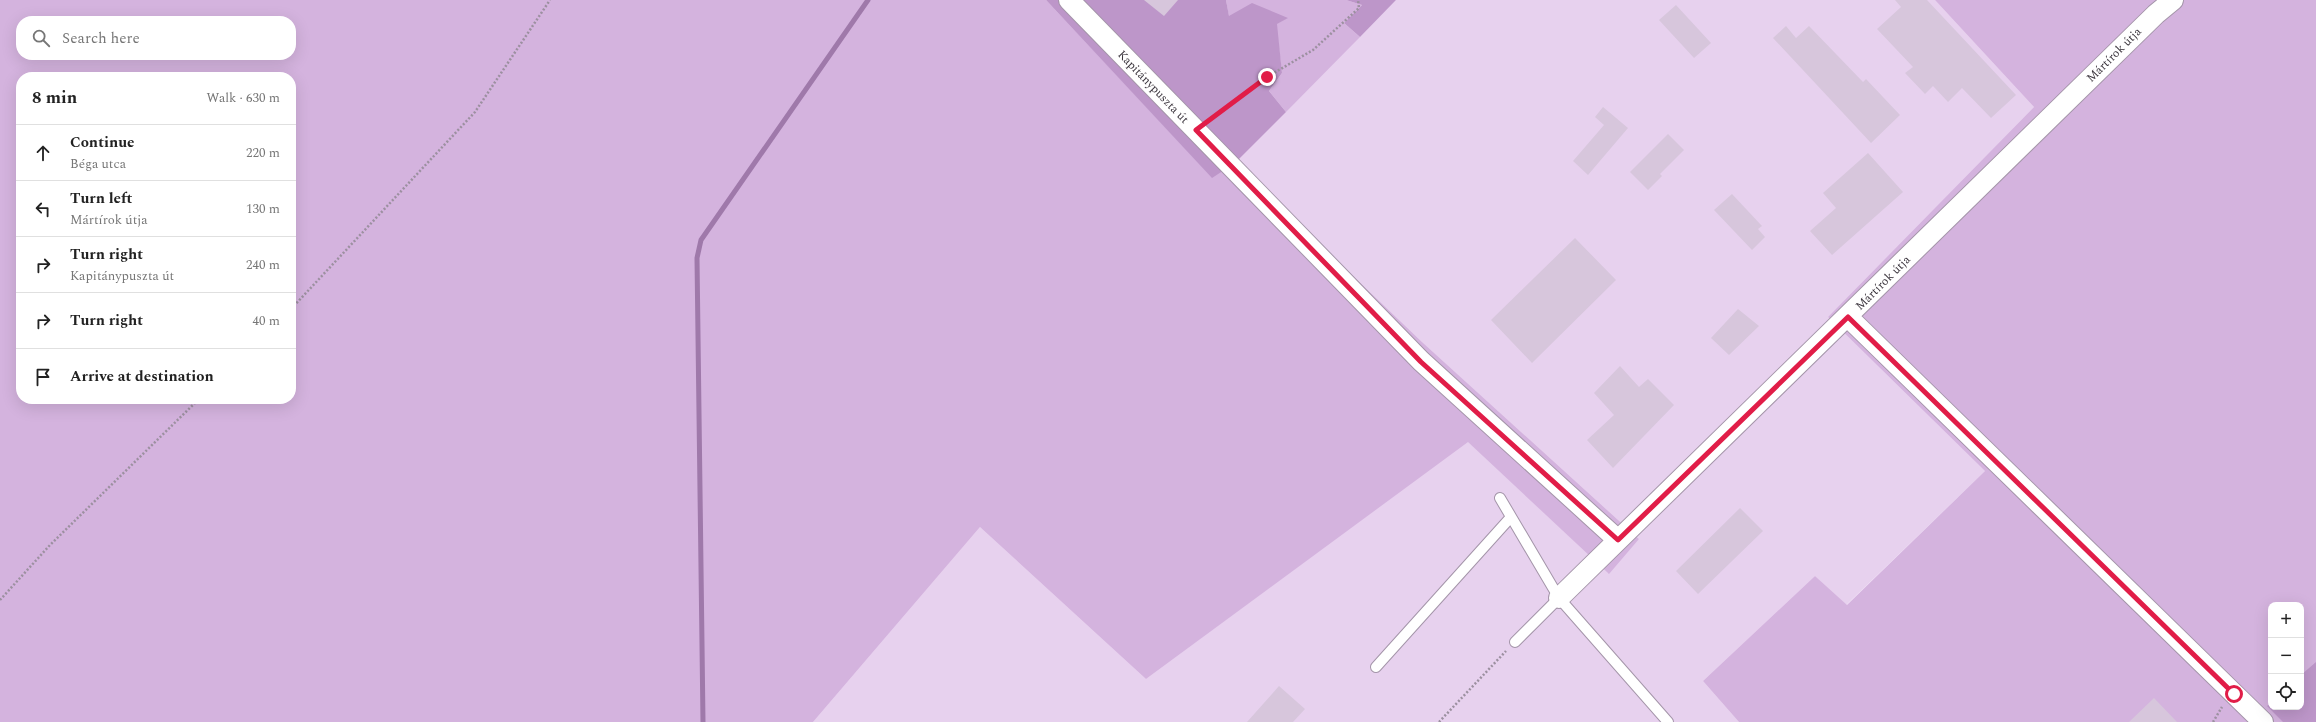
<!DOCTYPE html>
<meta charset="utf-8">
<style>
:root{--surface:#fff;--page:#f6f6f6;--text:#222;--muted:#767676;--line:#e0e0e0}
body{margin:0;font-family:Spectral,serif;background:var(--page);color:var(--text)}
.controls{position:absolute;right:12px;bottom:12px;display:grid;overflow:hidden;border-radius:8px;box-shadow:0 4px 16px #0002}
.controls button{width:36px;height:36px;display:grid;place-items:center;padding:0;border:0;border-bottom:1px solid var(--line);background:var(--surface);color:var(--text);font:20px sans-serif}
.stop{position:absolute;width:12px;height:12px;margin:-9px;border:3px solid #e11d48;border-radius:50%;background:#fff}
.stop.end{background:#e11d48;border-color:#fff;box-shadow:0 1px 4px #0008}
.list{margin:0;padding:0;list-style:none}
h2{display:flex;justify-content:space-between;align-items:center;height:52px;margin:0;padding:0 16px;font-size:17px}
h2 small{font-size:13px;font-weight:400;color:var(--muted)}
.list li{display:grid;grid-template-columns:26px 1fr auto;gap:12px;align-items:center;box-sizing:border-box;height:56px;padding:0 16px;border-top:1px solid var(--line)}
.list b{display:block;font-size:15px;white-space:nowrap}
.list p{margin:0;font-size:13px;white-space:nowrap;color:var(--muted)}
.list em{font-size:13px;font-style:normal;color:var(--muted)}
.icon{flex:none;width:22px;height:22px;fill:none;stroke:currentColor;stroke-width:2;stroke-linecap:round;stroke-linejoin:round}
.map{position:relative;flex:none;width:2316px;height:722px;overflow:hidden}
.search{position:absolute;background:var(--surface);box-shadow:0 4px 16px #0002;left:16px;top:16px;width:280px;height:44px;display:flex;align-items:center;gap:10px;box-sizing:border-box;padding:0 14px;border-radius:16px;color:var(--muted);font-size:15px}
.panel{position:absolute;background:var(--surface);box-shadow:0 4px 16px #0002;left:16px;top:72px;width:280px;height:332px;border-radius:16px}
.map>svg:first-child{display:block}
.built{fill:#e7d1ee}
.green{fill:#d4b3de;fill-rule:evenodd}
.forest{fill:#bd96c9}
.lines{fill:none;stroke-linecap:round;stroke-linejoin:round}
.stream{stroke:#9f79aa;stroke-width:5}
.building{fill:#d7c6dc}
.service-casing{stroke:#a495a9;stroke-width:12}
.minor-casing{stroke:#a495a9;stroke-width:22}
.path{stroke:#9c90a0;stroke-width:2.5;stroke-dasharray:2 2;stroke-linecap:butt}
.service{stroke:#fff;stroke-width:10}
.minor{stroke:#fff;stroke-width:20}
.route{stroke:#e11d48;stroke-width:5}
.labels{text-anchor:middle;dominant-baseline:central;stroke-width:3.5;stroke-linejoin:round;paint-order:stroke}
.street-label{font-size:12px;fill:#39333b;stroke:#fff}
</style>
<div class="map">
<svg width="2316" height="722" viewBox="0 0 2316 722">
<rect width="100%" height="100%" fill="#f1e0f6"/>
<path class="built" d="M 1396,0 L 1935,0 L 2034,107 L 1828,317 L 1985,471 L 1846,605 L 1815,576 L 1703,681 L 1739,722 L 813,722 L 980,527 L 1146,679 L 1468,441 L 1608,573 L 1639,539 L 1422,342 L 1235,163 Z"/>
<path class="green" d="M 0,0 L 1046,0 L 1212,177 L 1235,163 L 1422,342 L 1639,539 L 1609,574 L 1468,442 L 1146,679 L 980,527 L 813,722 L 0,722 ZM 21,21 L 291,21 L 291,55 L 21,55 ZM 21,77 L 291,77 L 291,399 L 21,399 Z
M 1226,0 L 1346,0 L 1362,5 L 1344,23 L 1360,37 L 1286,112 L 1269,91 L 1282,73 L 1276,24 L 1287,18 L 1229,17 Z
M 1935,0 L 2316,0 L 2316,722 L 1739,722 L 1703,681 L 1815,576 L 1847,605 L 1985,471 L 1828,317 L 2034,107 ZM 2271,605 L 2301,605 L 2301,707 L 2271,707 Z"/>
<path class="forest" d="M 1046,0 L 1226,0 L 1229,16 L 1252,3 L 1288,18 L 1277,24 L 1282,73 L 1269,91 L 1286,112 L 1235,163 L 1212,178 Z
M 1346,0 L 1396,0 L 1360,37 L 1344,23 L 1362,5 Z
M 2316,662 L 2316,722 L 2283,722 L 2267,706 L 2271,703 L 2271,707 L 2301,707 L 2301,675 Z"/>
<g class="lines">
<path class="stream" d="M 703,722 L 697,258 L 701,240 L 868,0"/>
</g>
<path class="building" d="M 1144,0 L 1178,0 L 1164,16 Z
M 1895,0 L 1927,0 L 2016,95 L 1991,118 L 1962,88 L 1948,102 L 1933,86 L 1925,94 L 1905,73 L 1913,67 L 1877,29 L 1901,7 Z
M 1676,5 L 1711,43 L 1694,58 L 1659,20 Z
M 1786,26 L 1796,38 L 1809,26 L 1863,82 L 1866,79 L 1900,115 L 1871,143 L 1773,38 Z
M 1603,107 L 1628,128 L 1588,175 L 1573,161 L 1604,125 L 1595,117 Z
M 1668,134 L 1684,150 L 1660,174 L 1662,176 L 1648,190 L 1630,172 Z
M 1868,153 L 1903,192 L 1832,255 L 1810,231 L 1836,208 L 1823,193 Z
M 1732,194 L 1762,226 L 1758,229 L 1765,237 L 1752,250 L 1714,210 Z
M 1575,238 L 1616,280 L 1532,363 L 1491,320 Z
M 1738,309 L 1759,326 L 1729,355 L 1711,338 Z
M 1620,366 L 1639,387 L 1648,379 L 1674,405 L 1613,468 L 1587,440 L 1614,415 L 1594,393 Z
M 1740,508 L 1763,531 L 1698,594 L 1676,571 Z
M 1279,686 L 1305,709 L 1293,722 L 1247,722 Z
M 2154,698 L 2177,722 L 2129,722 Z"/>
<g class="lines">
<g class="service-casing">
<path id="service" d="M 1500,498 L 1559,598 L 1668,722
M 1515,642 L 1559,598
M 1376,667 L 1511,517"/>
</g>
<g class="minor-casing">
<path id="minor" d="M 1069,0 L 1421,361 L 1618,540
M 1848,317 L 2263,722
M 1559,598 L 2156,14 L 2173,0"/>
</g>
<path class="path" d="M 1210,120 L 1267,77 L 1313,50 L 1359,8 L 1358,0
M 291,309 L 475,112 L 550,0
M 0,600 L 50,545 L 199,399
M 1439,722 L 1506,651
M 2213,722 L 2222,707"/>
<use href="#service" class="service"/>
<use href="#minor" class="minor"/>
</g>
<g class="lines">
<path class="route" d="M 1267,77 L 1196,130 L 1421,362 L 1618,540 L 1848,317 L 2234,694"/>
</g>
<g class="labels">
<g class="street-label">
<text transform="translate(2114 55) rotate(-45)">Mártírok útja</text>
<text transform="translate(1153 87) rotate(46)">Kapitánypuszta út</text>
<text transform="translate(1883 283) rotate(-45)">Mártírok útja</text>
</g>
</g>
</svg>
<div class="controls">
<button>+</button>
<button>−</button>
<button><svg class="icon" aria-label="locate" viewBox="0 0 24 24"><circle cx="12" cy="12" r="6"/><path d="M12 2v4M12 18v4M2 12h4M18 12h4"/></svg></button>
</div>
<div class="stop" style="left:2234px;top:694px"></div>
<div class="stop end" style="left:1267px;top:77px"></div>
<div class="search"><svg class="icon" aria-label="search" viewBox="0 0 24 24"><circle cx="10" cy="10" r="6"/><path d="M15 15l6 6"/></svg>Search here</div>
<section class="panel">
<h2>8 min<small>Walk · 630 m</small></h2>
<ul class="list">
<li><svg class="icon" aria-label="ahead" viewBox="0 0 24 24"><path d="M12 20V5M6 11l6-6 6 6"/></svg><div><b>Continue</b><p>Béga utca</p></div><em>220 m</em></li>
<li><svg class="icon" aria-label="left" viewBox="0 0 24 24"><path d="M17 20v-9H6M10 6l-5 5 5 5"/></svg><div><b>Turn left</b><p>Mártírok útja</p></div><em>130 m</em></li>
<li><svg class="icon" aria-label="right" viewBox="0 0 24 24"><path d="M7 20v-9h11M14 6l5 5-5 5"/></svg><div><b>Turn right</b><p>Kapitánypuszta út</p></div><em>240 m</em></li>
<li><svg class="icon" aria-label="right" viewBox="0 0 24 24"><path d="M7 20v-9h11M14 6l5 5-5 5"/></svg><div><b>Turn right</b></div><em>40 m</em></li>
<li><svg class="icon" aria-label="arrive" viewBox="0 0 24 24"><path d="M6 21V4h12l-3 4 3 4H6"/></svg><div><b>Arrive at destination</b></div></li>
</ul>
</section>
</div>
